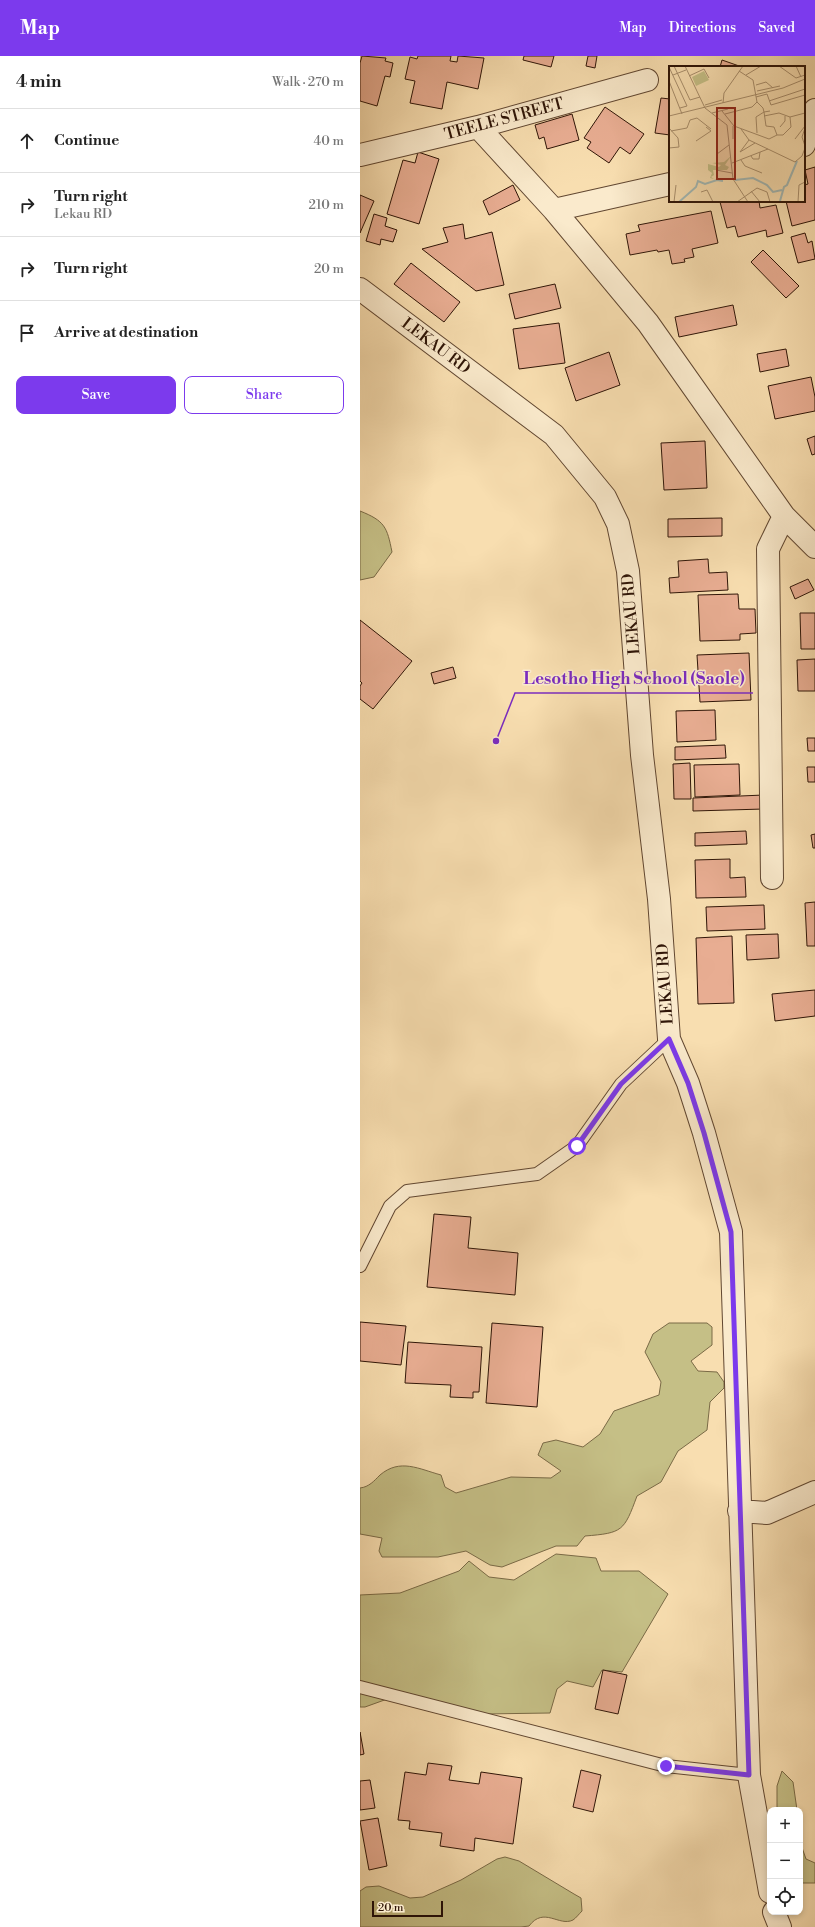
<!DOCTYPE html>
<meta charset="utf-8">
<style>
:root{--surface:#fff;--page:#f6f6f6;--text:#222;--muted:#767676;--line:#e0e0e0;--accent:#7c3aed}
body{margin:0;font-family:"Libre Bodoni",serif;background:var(--page);color:var(--text)}
.controls{position:absolute;right:12px;bottom:12px;display:grid;overflow:hidden;border-radius:8px;box-shadow:0 2px 6px #0003}
.controls button{width:36px;height:36px;display:grid;place-items:center;padding:0;border:0;border-bottom:1px solid var(--line);background:var(--surface);color:var(--text);font:20px sans-serif}
.scale{position:absolute;left:12px;bottom:10px;width:71px;box-sizing:border-box;padding-left:4px;border:2px solid #2f1507;border-top:0;font-size:11px;line-height:14px;white-space:nowrap;color:#2f1507;-webkit-text-stroke:3px #faeacc;paint-order:stroke}
.stop{position:absolute;width:12px;height:12px;margin:-9px;border:3px solid #7c3aed;border-radius:50%;background:#fff}
.stop.end{background:#7c3aed;border-color:#fff;box-shadow:0 1px 4px #0008}
.list{margin:0;padding:0;list-style:none}
h2{display:flex;justify-content:space-between;align-items:center;height:52px;margin:0;padding:0 16px;font-size:17px}
h2 small{font-size:13px;font-weight:400;color:var(--muted)}
.list li{display:grid;grid-template-columns:26px 1fr auto;gap:12px;align-items:center;box-sizing:border-box;height:64px;padding:0 16px;border-top:1px solid var(--line)}
.list b{display:block;font-size:15px;white-space:nowrap}
.list p{margin:0;font-size:13px;white-space:nowrap;color:var(--muted)}
.list em{font-size:13px;font-style:normal;color:var(--muted)}
.actions{display:flex;gap:8px;padding:12px 16px}
.actions a{flex:1;padding:9px 0;border:1px solid var(--accent);border-radius:8px;text-align:center;font-size:14px;color:var(--accent)}
.actions .main{background:var(--accent);color:#fff}
.icon{flex:none;width:22px;height:22px;fill:none;stroke:currentColor;stroke-width:2;stroke-linecap:round;stroke-linejoin:round}
.map{position:relative;flex:none;width:455px;height:1871px;overflow:hidden}
header{display:flex;align-items:center;gap:24px;box-sizing:border-box;height:56px;padding:0 20px;background:var(--accent);color:#fff}
header strong{font-size:19px}
nav{display:flex;gap:22px;margin-inline-start:auto;font-size:14px}
main{display:flex}
aside{flex:1;background:var(--surface)}
.map>svg:first-child{display:block}
.green{fill:#c5bf86;stroke:#7a6a46}
.building{fill:#e8ad92;stroke:#2f1507}
.lines{fill:none;stroke-linecap:round;stroke-linejoin:round}
.lane-casing{stroke:#614731;stroke-width:14}
.street-casing{stroke:#614731;stroke-width:24}
.lane{stroke:#faeacc;stroke-width:12}
.street{stroke:#faeacc;stroke-width:22}
.route{stroke:#7c3aed;stroke-width:5}
.labels{text-anchor:middle;dominant-baseline:central;stroke-width:3;stroke-linejoin:round;paint-order:stroke}
.street-label{font-size:16px;fill:#2f1507;stroke:#faeacc}
.inset-river{fill:none;stroke:#a2b9b6;stroke-width:2}
.inset-road{fill:none;stroke:#a88e6c;stroke-width:1}
.view{fill:#8f2418;fill-opacity:0.15;stroke:#8f2418;stroke-width:2}
.inset-edge{fill:none;stroke:#2f1507;stroke-width:2}
.leader{fill:none;stroke:#7b2cbf;stroke-width:1.5}
.callout-dot{fill:#7b2cbf;stroke:#faeacc;stroke-width:1.5}
.callout-label{font-size:17px;text-anchor:middle;font-weight:bold;fill:#7b2cbf;stroke:#faeacc;stroke-width:3;stroke-linejoin:round;paint-order:stroke}
</style>
<header>
<strong>Map</strong>
<nav><a>Map</a><a>Directions</a><a>Saved</a></nav>
</header>
<main>
<aside>
<h2>4 min<small>Walk · 270 m</small></h2>
<ul class="list">
<li><svg class="icon" aria-label="ahead" viewBox="0 0 24 24"><path d="M12 20V5M6 11l6-6 6 6"/></svg><div><b>Continue</b></div><em>40 m</em></li>
<li><svg class="icon" aria-label="right" viewBox="0 0 24 24"><path d="M7 20v-9h11M14 6l5 5-5 5"/></svg><div><b>Turn right</b><p>Lekau RD</p></div><em>210 m</em></li>
<li><svg class="icon" aria-label="right" viewBox="0 0 24 24"><path d="M7 20v-9h11M14 6l5 5-5 5"/></svg><div><b>Turn right</b></div><em>20 m</em></li>
<li><svg class="icon" aria-label="arrive" viewBox="0 0 24 24"><path d="M6 21V4h12l-3 4 3 4H6"/></svg><div><b>Arrive at destination</b></div></li>
</ul>
<div class="actions"><a class="main">Save</a><a>Share</a></div>
</aside>
<div class="map">
<svg width="455" height="1871" viewBox="0 0 455 1871">
<rect width="100%" height="100%" fill="#f8deb0"/>
<filter id="stains"><feTurbulence type="fractalNoise" baseFrequency=".005" numOctaves="4"/><feColorMatrix values="0 0 0 0 .2 0 0 0 0 .09 0 0 0 0 .02 0 0 0 .5 -.17"/></filter>
<radialGradient id="worn" r=".72"><stop offset=".6" stop-color="#630" stop-opacity="0"/><stop offset="1" stop-color="#630" stop-opacity=".3"/></radialGradient>
<path class="green" d="M 0,455 C 25,465 27,471 32,496 L 14,521 L 0,524 Z
M 309,1267 L 347,1267 L 352,1271 L 352,1289 L 331,1305 L 338,1315 L 357,1316 L 364,1326 L 364,1332 L 350,1346 L 347,1374 L 318,1395 L 301,1426 L 277,1440 C 264,1475 263,1477 225,1480 L 217,1490 L 196,1490 L 142,1511 L 130,1509 L 106,1495 L 78,1501 L 22,1501 L 19,1495 L 22,1482 L 0,1478 L 0,1432 C 9,1431 14,1425 20,1419 C 40,1402 59,1413 81,1419 L 85,1431 L 96,1437 L 151,1421 L 191,1422 L 201,1415 L 178,1399 L 183,1387 L 196,1384 L 223,1391 L 240,1378 L 254,1355 L 299,1339 L 301,1326 L 285,1296 L 293,1278 Z
M 196,1498 L 236,1502 L 241,1515 L 279,1515 L 308,1538 L 262,1616 L 242,1614 L 233,1631 L 207,1625 L 197,1633 L 190,1657 L 123,1658 L 30,1642 L 5,1651 L 0,1651 L 0,1539 L 40,1537 L 99,1515 L 109,1505 L 129,1521 L 154,1524 Z
M 422,1715 L 433,1726 L 437,1754 L 417,1754 L 417,1730 Z
M 440,1786 L 446,1803 L 455,1807 L 455,1827 L 441,1827 L 440,1825 Z
M 145,1801 L 159,1805 L 214,1838 L 221,1842 L 222,1855 C 219,1858 216,1862 213,1864 C 199,1871 184,1850 169,1870 L 161,1871 L 0,1871 L 0,1835 L 6,1831 L 19,1830 L 50,1842 L 63,1841 L 101,1824 L 137,1803 Z"/>
<path class="building" d="M 2,0 L 26,2 L 25,5 L 33,7 L 30,21 L 25,20 L 17,50 L 0,45 L 0,7 Z
M 58,0 L 91,0 L 90,5 L 97,6 L 98,0 L 124,2 L 118,33 L 87,26 L 82,53 L 50,47 L 55,25 L 45,23 L 50,1 L 57,3 Z
M 164,0 L 194,0 L 191,11 L 163,4 Z
M 228,0 L 237,0 L 235,12 L 226,10 Z
M 362,4 L 382,11 L 360,11 Z
M 301,42 L 310,43 L 310,79 L 295,77 Z
M 245,51 L 284,78 L 270,98 L 260,91 L 249,107 L 227,92 L 231,86 L 224,82 Z
M 212,58 L 219,84 L 187,93 L 184,81 L 179,83 L 175,69 Z
M 58,96 L 79,103 L 59,168 L 27,158 L 43,104 L 55,107 Z
M 455,111 L 455,164 L 432,170 L 426,145 L 444,145 L 444,129 L 448,128 L 445,114 Z
M 153,129 L 160,144 L 129,159 L 123,145 Z
M 0,139 L 14,145 L 0,177 Z
M 399,145 L 400,152 L 416,149 L 423,177 L 407,181 L 406,174 L 378,181 L 375,170 L 367,172 L 360,146 Z
M 351,155 L 358,187 L 332,193 L 334,201 L 324,203 L 325,206 L 312,208 L 309,194 L 298,196 L 297,194 L 270,199 L 266,178 L 280,175 L 278,169 Z
M 14,158 L 27,162 L 25,170 L 37,174 L 33,186 L 21,183 L 20,189 L 6,185 Z
M 103,168 L 105,183 L 132,176 L 144,229 L 116,235 L 62,193 L 88,186 L 83,172 Z
M 445,177 L 448,187 L 452,185 L 455,203 L 438,207 L 431,181 Z
M 403,194 L 439,230 L 426,242 L 391,206 Z
M 51,207 L 100,246 L 84,266 L 34,228 Z
M 195,228 L 201,252 L 155,263 L 149,238 Z
M 373,249 L 377,269 L 319,281 L 315,261 Z
M 199,267 L 205,307 L 159,313 L 153,273 Z
M 426,293 L 429,310 L 400,316 L 397,298 Z
M 249,296 L 260,329 L 216,345 L 205,312 Z
M 451,321 L 455,341 L 455,355 L 415,363 L 408,330 Z
M 455,380 L 455,398 L 452,399 L 447,383 Z
M 345,385 L 347,432 L 304,434 L 301,387 Z
M 362,462 L 362,480 L 308,481 L 308,463 Z
M 348,503 L 349,517 L 367,516 L 368,534 L 310,537 L 309,522 L 319,521 L 318,505 Z
M 448,523 L 454,534 L 435,543 L 430,531 Z
M 378,538 L 379,553 L 395,553 L 396,577 L 380,578 L 380,584 L 340,585 L 338,539 Z
M 440,557 L 455,557 L 455,593 L 441,593 Z
M 0,564 L 52,605 L 13,653 L 0,643 L 0,630 L 2,627 L 0,625 Z
M 389,597 L 391,644 L 340,646 L 337,599 Z
M 455,603 L 455,635 L 438,635 L 437,604 Z
M 93,611 L 96,622 L 74,628 L 71,617 Z
M 355,654 L 356,684 L 317,686 L 316,655 Z
M 447,682 L 455,682 L 455,695 L 448,695 Z
M 365,689 L 366,702 L 315,704 L 315,691 Z
M 330,707 L 331,743 L 314,743 L 313,708 Z
M 379,708 L 380,739 L 335,741 L 334,709 Z
M 447,711 L 455,711 L 455,726 L 448,726 Z
M 404,739 L 404,753 L 333,755 L 333,742 Z
M 386,775 L 387,788 L 335,790 L 335,777 Z
M 455,778 L 455,792 L 453,792 L 451,779 Z
M 370,803 L 370,822 L 385,821 L 386,841 L 336,842 L 335,804 Z
M 455,846 L 455,890 L 447,890 L 445,847 Z
M 404,849 L 405,873 L 347,875 L 346,851 Z
M 418,878 L 419,902 L 387,904 L 386,879 Z
M 372,880 L 374,947 L 338,948 L 336,882 Z
M 455,934 L 455,960 L 415,965 L 412,938 Z
M 74,1158 L 111,1161 L 108,1192 L 158,1197 L 155,1239 L 67,1231 Z
M 0,1266 L 46,1270 L 41,1309 L 0,1305 Z
M 132,1267 L 183,1271 L 177,1351 L 126,1347 Z
M 48,1286 L 122,1291 L 119,1336 L 113,1336 L 113,1342 L 90,1341 L 91,1329 L 45,1327 Z
M 243,1614 L 267,1619 L 258,1658 L 235,1653 Z
M 0,1676 L 4,1698 L 0,1699 Z
M 68,1707 L 92,1710 L 89,1724 L 119,1728 L 121,1716 L 162,1722 L 153,1788 L 115,1782 L 114,1795 L 80,1790 L 82,1777 L 49,1773 L 50,1765 L 38,1764 L 45,1716 L 66,1719 Z
M 221,1714 L 241,1719 L 233,1756 L 213,1751 Z
M 10,1724 L 15,1752 L 0,1754 L 0,1725 Z
M 18,1762 L 27,1810 L 9,1814 L 0,1765 Z"/>
<g class="lines">
<g class="lane-casing">
<path id="lane" d="M 0,1210 L 30,1150 L 47,1135 L 177,1118 L 217,1090 L 261,1028 L 309,983
M 0,1631 L 306,1710 L 389,1719"/>
</g>
<g class="street-casing">
<path id="street" d="M 118,71 L 194,154 L 288,267 L 424,460 L 455,491
M 444,89 L 455,54
M 0,99 L 118,71 L 287,24
M 194,154 L 310,128
M 0,233 L 194,379 L 245,441 L 258,468 L 268,515 L 282,699 L 299,843 L 309,983 L 328,1027 L 344,1077 L 371,1176 L 389,1719 L 410,1836
M 412,822 L 408,493 L 424,460
M 379,1455 L 407,1457 L 455,1436
M 414,1856 L 420,1871"/>
</g>
<use href="#lane" class="lane"/>
<use href="#street" class="street"/>
</g>
<g class="lines">
<path class="route" d="M 217,1090 L 261,1028 L 309,983 L 328,1027 L 344,1077 L 371,1176 L 389,1719 L 306,1710"/>
</g>
<g class="labels">
<g class="street-label">
<text transform="translate(144 63) rotate(-15)">TEELE STREET</text>
<text transform="translate(76 290) rotate(37)">LEKAU RD</text>
<text transform="translate(271 558) rotate(-95)">LEKAU RD</text>
<text transform="translate(305 928) rotate(-94)">LEKAU RD</text>
</g>
</g>
<g transform="translate(309 10)">
<rect width="136" height="136" fill="#f8deb0"/>
<path d="M 35,5 L 40,14 L 27,20 L 23,11 ZM 62,90 L 56,99 L 60,101 L 58,104 L 44,104 L 45,109 L 42,111 L 45,113 L 41,112 L 43,107 L 39,104 L 39,98 L 50,101 L 52,99 L 43,97 L 55,96 Z" fill="#c5bf86"/>
<path class="inset-river" d="M 66,114 L 84,112 L 98,119 L 104,126 L 113,124M 111,135 L 115,121 L 118,119 L 128,95M 10,136 L 27,121 L 29,115 L 36,118 L 48,114 L 54,115"/>
<path class="inset-road" d="M 5,0 L 21,34 L 31,31M 16,0 L 36,42 L 58,59 L 64,113 L 79,136M 110,0 L 127,12 L 136,9M 127,0 L 132,11M 0,1 L 18,40 L 11,42M 70,5 L 84,14 L 88,36 L 94,42 L 95,46 L 87,51 L 88,67M 4,9 L 17,4M 77,9 L 92,0M 20,10 L 35,3 L 40,12M 0,15 L 13,48M 87,19 L 97,16 L 104,22M 88,25 L 111,20M 87,31 L 98,28 L 102,39 L 136,29M 100,35 L 136,23M 54,37 L 55,27 L 74,0M 36,39 L 53,34M 53,45 L 65,60 L 100,73 L 108,69 L 105,61 L 97,60 L 95,46 L 101,45M 43,47 L 59,43M 56,48 L 83,41 L 88,36M 0,50 L 114,22 L 136,13M 95,50 L 110,47 L 121,51 L 136,47M 111,61 L 116,55 L 116,50M 0,62 L 9,72 L 10,81 L 0,82M 136,62 L 133,71 L 136,80M 72,63 L 80,74 L 126,96 L 133,90 L 136,82M 2,65 L 18,62 L 21,54 L 28,52 L 42,63M 108,69 L 114,69 L 122,61 L 121,51M 64,73 L 64,60M 126,73 L 136,60M 80,74 L 71,86 L 86,77M 27,75 L 42,65 L 37,61M 48,88 L 60,79M 82,90 L 84,93 L 90,93 L 91,86M 72,94 L 76,100 L 93,107M 63,97 L 99,83M 47,104 L 63,107M 82,125 L 91,136M 32,126 L 38,124 L 44,136M 5,136 L 7,119M 68,136 L 88,122 L 98,126 L 101,136M 129,136 L 130,119 L 136,116"/>
<path class="view" d="M 48,42 L 66,42 L 66,113 L 48,113 Z"/>
<rect width="136" height="136" class="inset-edge"/>
</g>
<path class="leader" d="M136 685L155 637H393"/>
<circle class="callout-dot" cx="136" cy="685" r="4"/>
<g class="callout-label">
<text x="274" y="628">Lesotho High School (Saole)</text>
</g>
<rect width="100%" height="100%" filter="url(#stains)"/>
<rect width="100%" height="100%" fill="url(#worn)"/>
</svg>
<div class="controls">
<button>+</button>
<button>−</button>
<button><svg class="icon" aria-label="locate" viewBox="0 0 24 24"><circle cx="12" cy="12" r="6"/><path d="M12 2v4M12 18v4M2 12h4M18 12h4"/></svg></button>
</div>
<div class="scale">20 m</div>
<div class="stop" style="left:217px;top:1090px"></div>
<div class="stop end" style="left:306px;top:1710px"></div>
</div>
</main>
